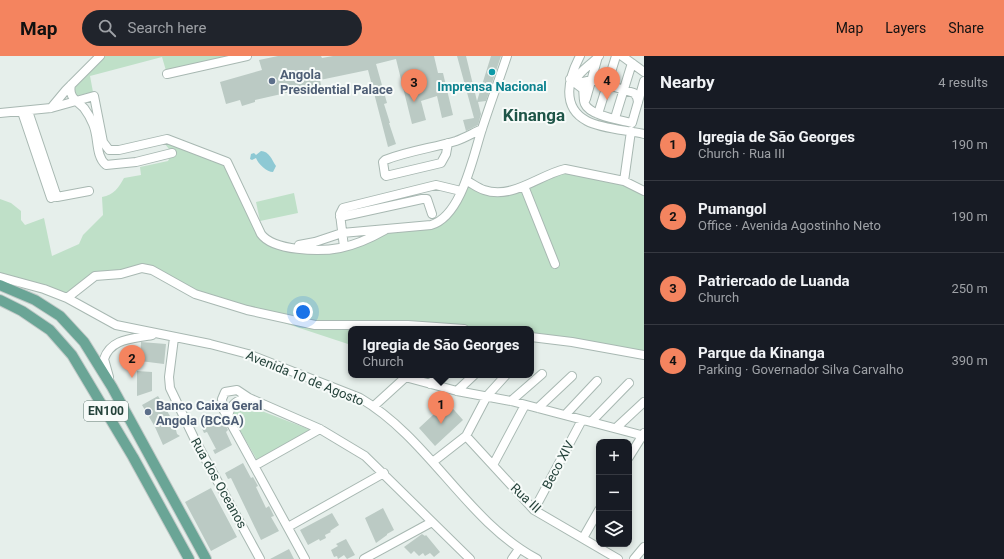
<!DOCTYPE html>
<meta charset="utf-8">
<style>
:root{--surface:#171b24;--page:#20242c;--text:#f1f3f6;--muted:#9ea1a6;--line:#363941;--accent:#f4845f}
body{margin:0;font-family:Roboto,sans-serif;background:var(--page);color:var(--text)}
.controls{position:absolute;right:12px;bottom:12px;display:grid;overflow:hidden;border-radius:8px;box-shadow:0 2px 6px #0003}
.controls button{width:36px;height:36px;display:grid;place-items:center;padding:0;border:0;border-bottom:1px solid var(--line);background:var(--surface);color:var(--text);font:20px sans-serif}
.you{position:absolute;left:303px;top:256px;width:14px;height:14px;margin:-10px;border:3px solid #fff;border-radius:50%;background:#1a73e8;box-shadow:0 0 0 6px #1a73e833}
.badge{display:grid;place-items:center;width:26px;height:26px;border-radius:50%;background:var(--accent);color:#111;font-size:13px;font-weight:700}
.pin{position:absolute;translate:-50% -33px;filter:drop-shadow(0 1px 2px #0008)}
.pin::after{content:'';position:absolute;top:21px;width:14px;height:12px;background:inherit;clip-path:polygon(0 0,100% 0,50% 100%)}
.popup{position:absolute;left:348px;top:270px;width:186px;height:52px;box-sizing:border-box;display:grid;place-content:center;border-radius:8px;background:var(--surface);filter:drop-shadow(0 1px 3px #0005);font-size:13px;white-space:nowrap;color:var(--muted)}
.popup b{font-size:15px;color:var(--text)}
.popup::after{content:'';position:absolute;left:50%;top:100%;margin-left:-8px;border:8px solid transparent;border-top-color:var(--surface)}
.list{margin:0;padding:0;list-style:none}
h2{display:flex;justify-content:space-between;align-items:center;height:52px;margin:0;padding:0 16px;font-size:17px}
h2 small{font-size:13px;font-weight:400;color:var(--muted)}
.list li{display:grid;grid-template-columns:26px 1fr auto;gap:12px;align-items:center;box-sizing:border-box;height:72px;padding:0 16px;border-top:1px solid var(--line)}
.list b{display:block;font-size:15px;white-space:nowrap}
.list p{margin:0;font-size:13px;white-space:nowrap;color:var(--muted)}
.list em{font-size:13px;font-style:normal;color:var(--muted)}
.icon{flex:none;width:22px;height:22px;fill:none;stroke:currentColor;stroke-width:2;stroke-linecap:round;stroke-linejoin:round}
.map{position:relative;flex:none;width:644px;height:503px;overflow:hidden}
header{display:flex;align-items:center;gap:24px;box-sizing:border-box;height:56px;padding:0 20px;background:var(--accent);color:#111}
header strong{font-size:19px}
nav{display:flex;gap:22px;margin-inline-start:auto;font-size:14px}
.search{width:280px;height:36px;background:var(--page);display:flex;align-items:center;gap:10px;box-sizing:border-box;padding:0 14px;border-radius:22px;color:var(--muted);font-size:15px}
main{display:flex}
aside{flex:1;background:var(--surface)}
.map>svg:first-child{display:block}
.green{fill:#bfe0c8}
.water{fill:#8ec9d4}
.building{fill:#bbcac4}
.lines{fill:none;stroke-linecap:round;stroke-linejoin:round}
.minor-casing{stroke:#a8b8b2;stroke-width:10}
.major-casing{stroke:#c2cac8;stroke-width:12}
.minor{stroke:#fff;stroke-width:8}
.major{stroke:#6aa596;stroke-width:10}
.culture-dot{fill:#0f9aa8;stroke:#f7fbf9;stroke-width:1.5}
.service-dot{fill:#5c6f8a;stroke:#f7fbf9;stroke-width:1.5}
.labels{text-anchor:middle;dominant-baseline:central;stroke-width:4;stroke-linejoin:round;paint-order:stroke}
.shield{fill:#f7fbf9;stroke:#637a73;stroke-width:1}
.shield-label{font-size:12px;font-weight:bold;fill:#24423a}
.service-label{font-size:13px;font-weight:bold;fill:#4e5e75;stroke:#f7fbf9;text-anchor:start}
.culture-label{font-size:13px;font-weight:bold;fill:#0d838f;stroke:#f7fbf9}
.street-label{font-size:13px;fill:#24423a;stroke:#f7fbf9}
.district-label{font-size:17px;font-weight:bold;fill:#1f5548;stroke:#f7fbf9}
</style>
<header>
<strong>Map</strong>
<div class="search"><svg class="icon" aria-label="search" viewBox="0 0 24 24"><circle cx="10" cy="10" r="6"/><path d="M15 15l6 6"/></svg>Search here</div>
<nav><a>Map</a><a>Layers</a><a>Share</a></nav>
</header>
<main>
<div class="map">
<svg width="644" height="503" viewBox="0 0 644 503">
<rect width="100%" height="100%" fill="#e6efeb"/>
<path class="green" d="M 100,0 L 247,0 L 167,18 L 162,1 L 90,20 L 93,36 L 76,40 L 71,29 Z
M 162,84 L 222,104 L 261,178 L 272,186 L 331,193 L 385,174 L 439,167 L 467,125 L 497,136 L 555,115 L 624,125 L 644,135 L 644,299 L 531,282 L 531,273 L 351,273 L 351,289 L 218,245 L 152,214 L 101,219 L 67,242 L 0,221 L 0,143 L 11,147 L 21,155 L 21,164 L 25,169 L 44,162 L 52,200 L 79,188 L 83,179 L 103,159 L 102,141 C 114,139 119,131 124,122 L 141,119 L 140,111 L 168,105 L 172,97 Z
M 294,137 L 298,157 L 260,165 L 256,146 Z
M 239,348 L 244,348 L 311,374 L 257,404 L 233,362 L 233,355 Z"/>
<path class="water" d="M 261,95 C 269,95 272,104 276,110 L 273,116 C 267,116 258,108 256,102 L 252,104 L 250,103 L 251,98 L 254,97 L 256,99 Z"/>
<path class="building" d="M 278,0 L 321,0 L 322,2 L 333,0 L 434,0 L 438,17 L 443,17 L 453,59 L 442,62 L 437,40 L 421,45 L 426,64 L 412,68 L 396,3 L 376,8 L 387,47 L 384,48 L 390,67 L 389,67 L 396,88 L 388,91 L 368,14 L 320,24 L 321,29 L 255,44 L 255,46 L 242,50 L 240,44 L 226,48 L 220,26 L 262,14 L 259,4 Z
M 457,0 L 466,0 L 477,45 L 491,0 L 501,0 L 486,45 L 478,46 L 481,58 L 478,69 L 466,75 L 463,64 L 474,62 Z
M 141,286 L 166,288 L 164,308 L 140,305 Z
M 137,315 L 152,316 L 152,335 L 137,340 Z
M 158,340 L 170,360 L 169,364 L 175,370 L 177,378 L 180,380 L 163,389 L 155,371 L 142,349 Z
M 447,346 L 463,364 L 435,390 L 419,372 Z
M 217,359 L 221,366 L 223,364 L 228,374 L 226,376 L 232,389 L 215,398 L 213,394 L 216,393 L 207,376 L 204,377 L 200,368 Z
M 243,407 L 251,422 L 253,421 L 258,430 L 256,431 L 266,452 L 269,450 L 274,460 L 271,461 L 279,475 L 261,484 L 231,422 L 228,423 L 225,417 Z
M 211,432 L 237,481 L 211,495 L 185,446 Z
M 383,452 L 394,474 L 387,478 L 387,479 L 376,487 L 365,462 Z
M 332,457 L 339,469 L 330,475 L 331,476 L 325,479 L 326,482 L 320,485 L 319,483 L 308,489 L 300,474 Z
M 422,478 L 425,480 L 426,479 L 440,496 L 434,501 L 430,497 L 425,500 L 423,497 L 419,500 L 414,495 L 411,498 L 404,491 Z
M 346,483 L 355,499 L 347,503 L 344,499 L 338,503 L 337,500 L 334,501 L 331,494 L 338,490 L 336,488 Z
M 289,493 L 294,503 L 270,503 Z"/>
<g class="lines">
<g class="minor-casing">
<path id="minor" d="M 580,0 C 569,21 560,51 587,65 C 602,73 627,74 644,78
M 599,0 C 591,9 579,15 575,25 L 583,26 L 592,24 L 634,37 L 637,41 L 638,46
M 622,0 L 644,16
M 167,18 L 247,0
M 570,23 L 583,33 C 584,38 583,44 585,48 C 590,60 621,64 632,67 L 644,25
M 71,29 C 68,41 77,45 84,52 C 87,56 91,63 93,68 C 99,81 95,100 106,109 L 136,106 L 172,97
M 586,43 L 597,4
M 51,52 L 66,34 L 100,0
M 28,55 L 57,141 L 89,135
M 22,56 L 51,142
M 0,57 L 51,52 L 94,40 L 103,86 L 109,94 L 119,94 L 167,83 L 227,106 L 261,178 C 273,195 320,196 340,192 C 355,189 371,182 385,174
M 598,58 L 616,0
M 615,62 L 632,7
M 448,87 L 446,98 L 441,107 L 386,120 L 385,119 L 383,106 L 385,104 C 408,95 432,92 456,85 C 465,82 473,77 482,73
M 467,125 C 473,128 478,132 484,134 C 512,144 539,119 565,113 L 624,125 L 644,135
M 624,125 L 631,75
M 524,130 L 555,208
M 340,161 L 422,143 L 427,143 L 432,158
M 299,189 L 315,186 L 342,177 L 431,169 C 462,160 473,100 482,73 C 490,48 499,24 507,0
M 344,191 L 340,158 L 343,152 L 436,129 L 461,135
M 0,221 L 44,233 L 67,242 L 116,269 L 210,288 L 248,298 L 360,342 C 430,383 466,465 537,503
M 67,242 L 95,220 L 121,218 L 142,212 L 152,214 L 195,238 L 247,254 L 315,269 L 408,269 L 464,273
M 531,281 L 572,286 L 644,299
M 174,282 L 169,321 L 170,332 L 195,384 L 260,503
M 109,321 L 104,303 C 111,282 133,283 152,279
M 405,321 L 457,335 L 511,345 L 644,380
M 430,328 L 438,319
M 457,335 L 474,319
M 511,345 L 542,318
M 374,350 L 408,319
M 538,352 L 572,320
M 566,358 L 597,325
M 228,360 C 231,347 237,344 249,342
M 591,366 L 629,327
M 616,372 L 644,346
M 466,380 L 534,454 L 618,503
M 629,401 L 644,377
M 434,405 L 466,380 L 487,340 L 506,319
M 256,409 L 320,373
M 493,409 L 525,349
M 534,454 L 582,364
M 288,471 L 384,417
M 583,482 L 599,454
M 305,503 L 223,353 L 222,343 L 225,336 L 237,334 L 249,342 L 320,373 L 365,400 L 470,503
M 364,503 L 432,466
M 512,503 L 519,493
M 634,503 L 644,491"/>
</g>
<g class="major-casing">
<path id="major" d="M 0,229 L 35,244 L 60,260 L 84,286 L 112,331 L 206,503
M 0,244 L 22,255 L 50,274 L 72,299 L 133,401 L 189,503"/>
</g>
<use href="#minor" class="minor"/>
<use href="#major" class="major"/>
</g>
<circle class="culture-dot" cx="492" cy="16" r="4"/>
<g class="service-dot">
<circle cx="272" cy="25" r="4"/>
<circle cx="148" cy="356" r="4"/>
</g>
<g class="labels">
<rect class="shield" x="84" y="345" width="44" height="20" rx="3"/>
<g class="shield-label">
<text x="106" y="355">EN100</text>
</g>
<g class="service-label">
<text x="280" y="18">Angola<tspan x="280" dy="15">Presidential Palace</tspan></text>
<text x="156" y="349">Banco Caixa Geral<tspan x="156" dy="15">Angola (BCGA)</tspan></text>
</g>
<g class="culture-label">
<text x="492" y="30">Imprensa Nacional</text>
</g>
<g class="street-label">
<text transform="translate(305 322) rotate(22)">Avenida 10 de Agosto</text>
<text transform="translate(558 409) rotate(-62)">Beco XIV</text>
<text transform="translate(219 427) rotate(61)">Rua dos Oceanos</text>
<text transform="translate(526 442) rotate(43)">Rua III</text>
</g>
<g class="district-label">
<text x="534" y="59">Kinanga</text>
</g>
</g>
</svg>
<div class="controls">
<button>+</button>
<button>−</button>
<button><svg class="icon" aria-label="layers" viewBox="0 0 24 24"><path d="M12 4l9 5-9 5-9-5zM3 14l9 5 9-5"/></svg></button>
</div>
<div class="you"></div>
<div class="pin badge" style="left:441px;top:368px">1</div>
<div class="popup"><b>Igregia de São Georges</b>Church</div>
<div class="pin badge" style="left:132px;top:322px">2</div>
<div class="pin badge" style="left:414px;top:46px">3</div>
<div class="pin badge" style="left:607px;top:44px">4</div>
</div>
<aside>
<h2>Nearby<small>4 results</small></h2>
<ul class="list">
<li><span class="badge">1</span><div><b>Igregia de São Georges</b><p>Church · Rua III</p></div><em>190 m</em></li>
<li><span class="badge">2</span><div><b>Pumangol</b><p>Office · Avenida Agostinho Neto</p></div><em>190 m</em></li>
<li><span class="badge">3</span><div><b>Patriercado de Luanda</b><p>Church</p></div><em>250 m</em></li>
<li><span class="badge">4</span><div><b>Parque da Kinanga</b><p>Parking · Governador Silva Carvalho</p></div><em>390 m</em></li>
</ul>
</aside>
</main>
